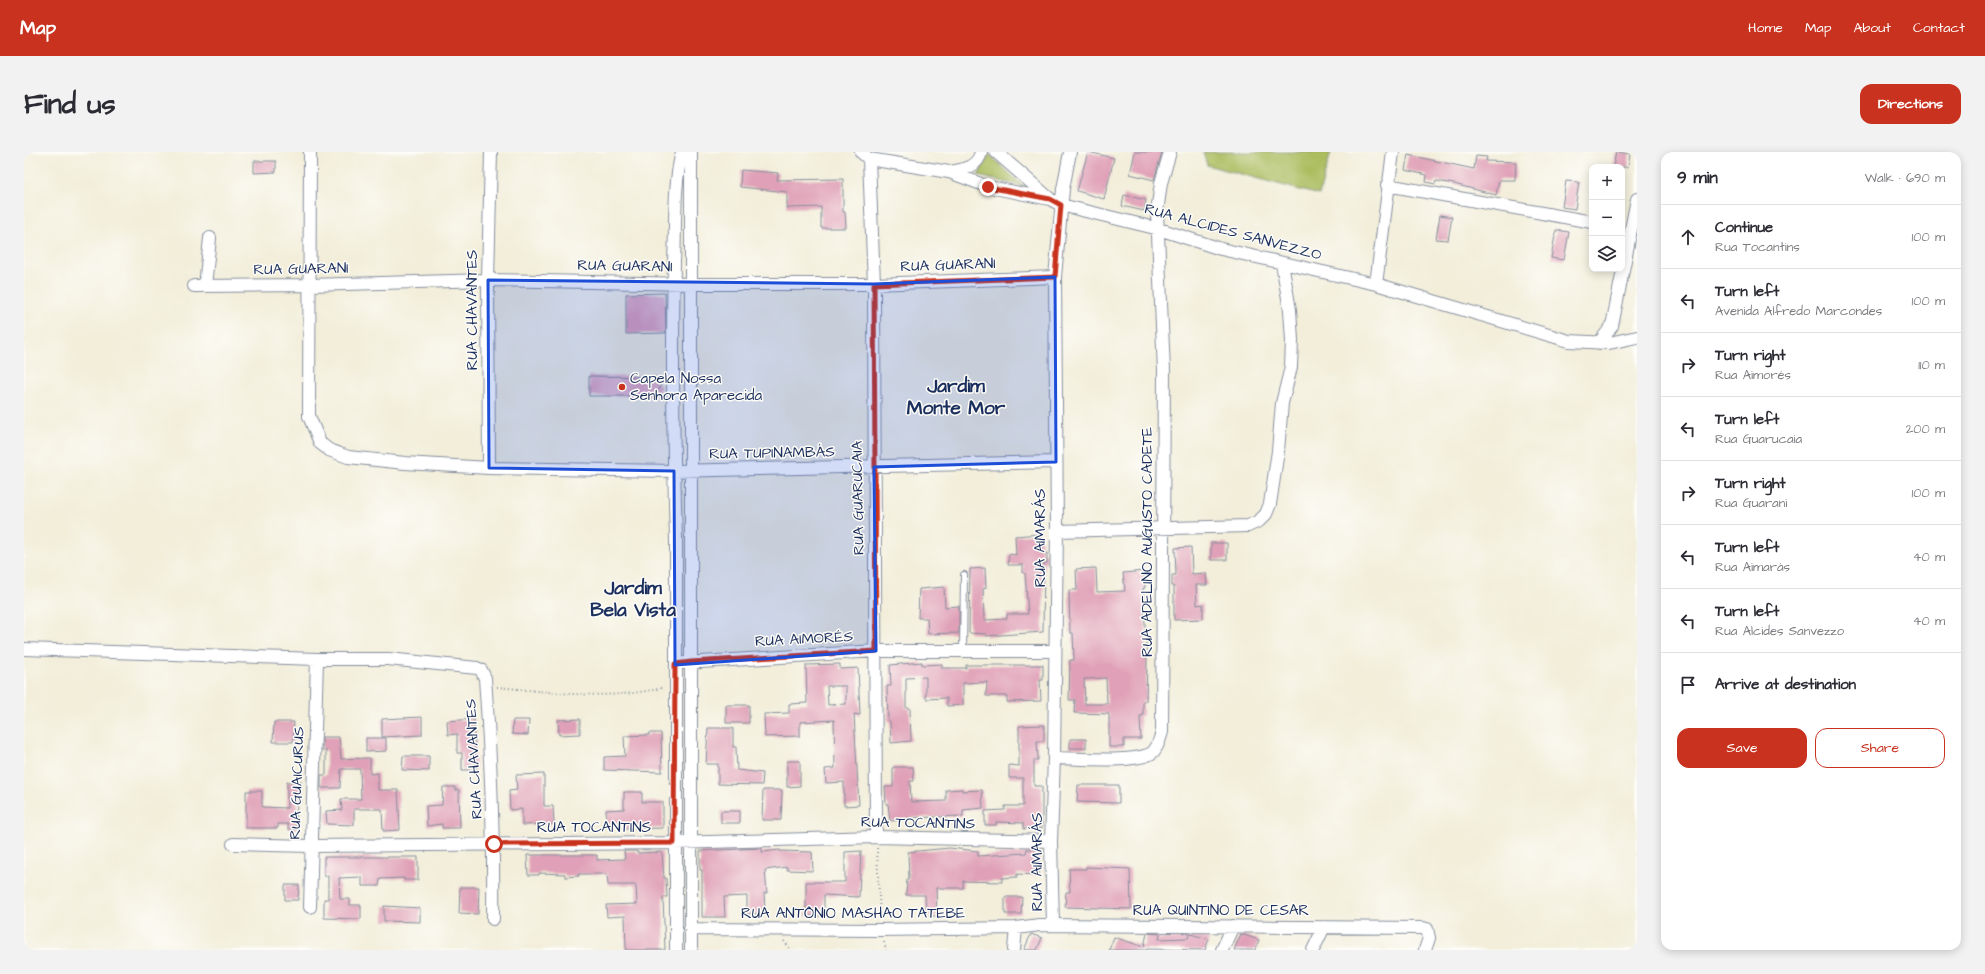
<!DOCTYPE html>
<meta charset="utf-8">
<style>
:root{--surface:#fff;--page:#f2f2f3;--text:#2b2b33;--muted:#7c7c81;--line:#e1e1e2;--accent:#c8321e}
body{margin:0;font-family:"Architects Daughter",sans-serif;background:var(--page);color:var(--text)}
.controls{position:absolute;right:12px;top:12px;display:grid;overflow:hidden;border-radius:8px;box-shadow:0 2px 10px #0003}
.controls button{width:36px;height:36px;display:grid;place-items:center;padding:0;border:0;border-bottom:1px solid var(--line);background:var(--surface);color:var(--text);font:20px sans-serif}
.stop{position:absolute;width:12px;height:12px;margin:-9px;border:3px solid #c8321e;border-radius:50%;background:#fff}
.stop.end{background:#c8321e;border-color:#fff;box-shadow:0 1px 4px #0008}
.list{margin:0;padding:0;list-style:none}
h2{display:flex;justify-content:space-between;align-items:center;height:52px;margin:0;padding:0 16px;font-size:17px}
h2 small{font-size:13px;font-weight:400;color:var(--muted)}
.list li{display:grid;grid-template-columns:26px 1fr auto;gap:12px;align-items:center;box-sizing:border-box;height:64px;padding:0 16px;border-top:1px solid var(--line)}
.list b{display:block;font-size:15px;white-space:nowrap}
.list p{margin:0;font-size:13px;white-space:nowrap;color:var(--muted)}
.list em{font-size:13px;font-style:normal;color:var(--muted)}
.actions{display:flex;gap:8px;padding:12px 16px}
.actions a{flex:1;padding:9px 0;border:1px solid var(--accent);border-radius:12px;text-align:center;font-size:14px;color:var(--accent)}
.actions .main{background:var(--accent);color:#fff}
.icon{flex:none;width:22px;height:22px;fill:none;stroke:currentColor;stroke-width:2;stroke-linecap:round;stroke-linejoin:round}
.map{position:relative;flex:none;width:1613px;height:798px;overflow:hidden;border-radius:12px}
header{display:flex;align-items:center;gap:24px;box-sizing:border-box;height:56px;padding:0 20px;background:var(--accent);color:#fff}
header strong{font-size:19px}
nav{display:flex;gap:22px;margin-inline-start:auto;font-size:14px}
.intro{display:flex;align-items:center;justify-content:space-between;box-sizing:border-box;height:96px;padding:0 24px}
h1{margin:0;font-size:28px}
.button{padding:10px 18px;border-radius:12px;background:var(--accent);color:#fff;font-size:14px;font-weight:700}
main{display:flex;gap:24px;padding:0 24px}
aside{flex:1;background:var(--surface);border-radius:12px;box-shadow:0 2px 10px #0003}
.map>svg:first-child{display:block}
.green{fill:#acbd60;stroke:#64765f}
.building{fill:#e0a0b7;fill-rule:evenodd}
.lines{fill:none;stroke-linecap:round;stroke-linejoin:round}
.lane-casing{stroke:#868e9c;stroke-width:8}
.street-casing{stroke:#868e9c;stroke-width:14}
.path{stroke:#868e9c;stroke-width:2;stroke-dasharray:1 3;stroke-linecap:butt}
.lane{stroke:#fff;stroke-width:6}
.street{stroke:#fff;stroke-width:12}
.route{stroke:#c8321e;stroke-width:5}
.marked{fill:#1d4ed8;fill-opacity:0.2;stroke:#1d4ed8;stroke-width:3;stroke-linejoin:round}
.poi-dot{fill:#c8321e;stroke:#fdfcf7;stroke-width:1.5}
.labels{text-anchor:middle;dominant-baseline:central;stroke-width:3;stroke-linejoin:round;paint-order:stroke}
.street-label{font-size:15px;fill:#1b2f5e;stroke:#fdfcf7}
.poi-label{font-size:15px;fill:#1b2f5e;stroke:#fdfcf7;text-anchor:start}
.district-label{font-size:19px;font-weight:bold;fill:#1b2f5e;stroke:#fdfcf7}
</style>
<header>
<strong>Map</strong>
<nav><a>Home</a><a>Map</a><a>About</a><a>Contact</a></nav>
</header>
<div class="intro"><h1>Find us</h1><a class="button">Directions</a></div>
<main>
<div class="map">
<svg width="1613" height="798" viewBox="0 0 1613 798">
<rect width="100%" height="100%" fill="#fdfcf7"/>
<filter id="ink" filterUnits="userSpaceOnUse"><feTurbulence type="fractalNoise" baseFrequency=".025" numOctaves="2"/><feDisplacementMap in="SourceGraphic" scale="8" xChannelSelector="R" yChannelSelector="G"/><feConvolveMatrix kernelMatrix="1 2 1 2 8 2 1 2 1" color-interpolation-filters="sRGB"/></filter>
<filter id="wash" filterUnits="userSpaceOnUse"><feTurbulence type="fractalNoise" baseFrequency=".012" numOctaves="4" result="noise"/><feDisplacementMap in="SourceGraphic" scale="16" xChannelSelector="R" yChannelSelector="G"/><feGaussianBlur stdDeviation="0.9" result="paint"/><feColorMatrix in="noise" values="0 0 0 0 0 0 0 0 0 0 0 0 0 0 0 0 0 1.4 0 .05"/><feComposite in="paint" operator="in"/></filter>
<g filter="url(#wash)">
<rect width="100%" height="100%" fill="#f2eeda"/>
<path class="green" d="M 1179,0 L 1307,0 L 1295,43 L 1183,13 Z
M 965,2 L 996,31 L 1011,41 L 994,33 L 954,24 Z"/>
<g id="blocks">
<path class="building" d="M 1064,0 L 1090,6 L 1080,47 L 1053,39 Z
M 1111,0 L 1138,0 L 1130,28 L 1106,22 Z
M 1592,0 L 1606,2 L 1604,15 L 1589,15 Z
M 1384,3 L 1450,17 L 1452,4 L 1463,5 L 1462,9 L 1492,10 L 1491,28 L 1475,28 L 1472,43 L 1430,32 L 1412,29 L 1411,32 L 1402,30 L 1403,23 L 1381,18 Z
M 230,9 L 252,9 L 252,20 L 230,21 Z
M 717,18 L 754,21 L 753,28 L 819,27 L 819,60 L 821,60 L 822,76 L 797,76 L 797,55 L 763,56 L 763,40 L 716,35 Z
M 1542,29 L 1555,30 L 1551,57 L 1538,55 Z
M 1100,43 L 1122,48 L 1120,59 L 1098,54 Z
M 1416,63 L 1428,65 L 1424,88 L 1412,87 Z
M 1532,78 L 1545,80 L 1540,108 L 1527,106 Z
M 641,141 L 642,181 L 602,182 L 602,142 Z
M 565,224 L 632,225 L 632,229 L 637,235 L 632,241 L 632,244 L 565,244 Z
M 1017,382 L 1018,402 L 1023,401 L 1023,411 L 1020,411 L 1019,480 L 962,484 L 962,482 L 945,481 L 946,417 L 961,416 L 962,436 L 959,437 L 960,468 L 983,467 L 983,462 L 1004,462 L 1001,421 L 999,421 L 999,413 L 984,413 L 985,402 L 992,403 L 991,384 Z
M 1187,391 L 1203,391 L 1203,408 L 1187,408 Z
M 1167,395 L 1168,422 L 1182,421 L 1183,433 L 1172,433 L 1173,453 L 1179,452 L 1179,467 L 1150,468 L 1150,434 L 1148,434 L 1148,423 L 1152,423 L 1151,396 Z
M 1072,416 L 1073,440 L 1101,439 L 1099,421 L 1120,419 L 1121,436 L 1119,436 L 1123,507 L 1122,549 L 1119,549 L 1119,564 L 1116,564 L 1117,587 L 1100,587 L 1100,595 L 1085,595 L 1085,562 L 1050,561 L 1051,548 L 1045,548 L 1046,508 L 1050,508 L 1049,481 L 1046,481 L 1045,438 L 1053,438 L 1052,417 ZM 1082,526 L 1083,552 L 1061,552 L 1060,527 Z
M 920,435 L 921,455 L 935,454 L 935,481 L 904,482 L 903,466 L 894,466 L 895,437 Z
M 898,510 L 898,513 L 918,512 L 918,516 L 942,516 L 942,513 L 1019,513 L 1019,528 L 1016,528 L 1017,549 L 983,550 L 983,544 L 962,544 L 963,530 L 939,531 L 939,553 L 923,554 L 923,546 L 902,547 L 902,525 L 882,526 L 882,556 L 886,556 L 887,589 L 867,591 L 866,569 L 864,569 L 863,534 L 867,534 L 866,513 Z
M 816,512 L 816,517 L 834,516 L 836,563 L 830,562 L 835,653 L 820,654 L 820,630 L 802,631 L 801,617 L 811,616 L 810,568 L 776,570 L 776,584 L 741,585 L 740,562 L 765,561 L 765,552 L 783,551 L 782,513 ZM 803,534 L 822,534 L 822,552 L 804,553 Z
M 702,553 L 725,553 L 725,571 L 702,571 Z
M 398,565 L 398,583 L 358,585 L 358,567 Z
M 450,567 L 452,618 L 438,618 L 438,601 L 433,601 L 433,582 L 424,583 L 423,569 Z
M 556,567 L 556,582 L 535,583 L 534,568 Z
M 489,568 L 505,568 L 504,583 L 488,582 Z
M 250,570 L 270,570 L 269,590 L 249,590 Z
M 1020,573 L 1020,589 L 1013,589 L 1014,608 L 1010,608 L 1010,634 L 1018,634 L 1018,676 L 999,677 L 999,671 L 972,670 L 972,673 L 961,673 L 961,659 L 981,658 L 981,654 L 999,654 L 999,626 L 985,626 L 985,613 L 995,614 L 995,574 Z
M 684,576 L 709,576 L 709,595 L 712,595 L 713,618 L 739,621 L 738,633 L 694,632 L 694,612 L 682,612 Z
M 625,581 L 637,581 L 638,620 L 580,618 L 580,605 L 601,604 L 600,584 L 625,583 Z
M 298,585 L 315,585 L 317,607 L 346,606 L 346,622 L 354,621 L 354,638 L 374,638 L 376,678 L 359,679 L 358,657 L 330,657 L 330,673 L 303,672 L 302,659 L 318,658 L 317,647 L 337,647 L 336,617 L 317,617 L 316,636 L 297,636 L 297,623 L 302,623 L 302,598 L 298,598 Z
M 342,586 L 362,586 L 362,599 L 342,600 Z
M 1046,587 L 1062,587 L 1062,596 L 1046,596 Z
M 379,604 L 405,604 L 405,619 L 378,618 Z
M 763,609 L 776,609 L 776,634 L 763,635 Z
M 869,615 L 889,615 L 890,629 L 886,629 L 887,650 L 922,649 L 922,638 L 938,637 L 938,639 L 958,638 L 959,656 L 939,658 L 939,664 L 883,666 L 883,668 L 866,669 L 864,652 L 862,652 L 861,635 L 869,635 Z
M 520,622 L 520,654 L 529,654 L 530,672 L 498,673 L 498,657 L 486,658 L 485,639 L 493,638 L 492,623 Z
M 277,629 L 277,650 L 273,650 L 272,677 L 264,677 L 264,672 L 254,672 L 254,676 L 222,676 L 222,639 L 238,639 L 238,655 L 263,656 L 263,630 Z
M 1054,633 L 1095,633 L 1095,651 L 1053,650 Z
M 419,635 L 431,635 L 431,638 L 435,638 L 436,676 L 418,676 L 418,672 L 403,674 L 402,654 L 418,653 Z
M 739,638 L 758,638 L 757,668 L 738,668 Z
M 600,640 L 618,640 L 618,650 L 639,650 L 639,676 L 600,677 L 600,671 L 583,671 L 582,658 L 600,657 Z
M 697,659 L 716,659 L 716,671 L 697,671 Z
M 738,696 L 738,700 L 756,698 L 756,699 L 788,700 L 789,719 L 763,718 L 763,715 L 741,718 L 743,741 L 740,741 L 741,761 L 723,762 L 723,744 L 700,745 L 701,765 L 678,765 L 678,718 L 676,718 L 676,699 Z
M 925,696 L 954,699 L 954,704 L 1002,701 L 1003,697 L 1016,698 L 1015,723 L 993,722 L 993,725 L 978,726 L 978,730 L 939,729 L 939,736 L 912,736 L 913,764 L 902,764 L 901,743 L 882,743 L 883,727 L 885,727 L 884,700 Z
M 600,699 L 613,699 L 613,701 L 638,700 L 640,726 L 642,726 L 643,745 L 639,745 L 641,798 L 602,798 L 601,764 L 583,765 L 582,753 L 613,752 L 612,733 L 584,733 L 583,722 L 554,722 L 555,724 L 541,725 L 541,722 L 515,721 L 515,723 L 504,723 L 503,703 L 573,703 L 573,708 L 601,707 Z
M 837,699 L 835,745 L 800,743 L 800,764 L 782,764 L 782,730 L 821,730 L 821,700 Z
M 300,705 L 394,705 L 394,728 L 380,728 L 380,726 L 356,727 L 355,734 L 338,734 L 338,725 L 315,726 L 316,747 L 326,747 L 326,753 L 337,753 L 337,767 L 300,766 L 300,747 L 304,747 L 304,724 L 300,724 Z
M 1062,715 L 1106,717 L 1107,757 L 1041,755 L 1042,740 L 1046,740 L 1045,717 L 1062,717 Z
M 261,733 L 275,733 L 274,748 L 261,748 Z
M 436,735 L 455,735 L 454,762 L 435,761 Z
M 981,745 L 998,745 L 997,762 L 981,762 Z
M 360,754 L 396,756 L 396,770 L 360,769 Z
M 1123,781 L 1136,782 L 1135,787 L 1164,786 L 1166,782 L 1185,787 L 1181,798 L 1123,797 L 1123,798 L 1085,798 L 1090,785 L 1120,795 Z
M 1007,782 L 1018,786 L 1013,798 L 1000,798 Z
M 1217,782 L 1235,788 L 1231,798 L 1210,798 Z"/>
</g>
</g>
<g filter="url(#ink)">
<use href="#blocks" fill-opacity="0" stroke="#868e9c" stroke-width="1"/>
<g class="lines">
<g class="lane-casing">
<path id="lane" d="M 939,499 L 940,423"/>
</g>
<g class="street-casing">
<path id="street" d="M 286,0 L 285,264 L 296,291 L 305,298 L 324,305 L 381,311 L 465,316 L 650,319 L 1032,310
M 667,0 L 667,798
M 837,0 L 845,7 L 925,20 L 965,35 L 1026,47 L 1037,53 L 1135,77 L 1197,97 L 1352,132 L 1545,189 L 1585,191 L 1613,185
M 972,0 L 1025,46
M 845,7 L 850,132 L 852,685
M 926,20 C 939,18 954,15 957,0
M 1363,33 L 1568,70
M 1352,132 L 1369,0
M 170,134 L 285,133 L 464,128 L 668,132 L 850,132 L 1031,125
M 181,134 L 186,86
M 1575,191 L 1588,174 L 1613,47
M 465,316 L 464,128 L 467,0
M 1033,379 L 1224,374 L 1235,369 L 1242,362 L 1246,352 L 1254,299 L 1258,251 L 1267,215 L 1268,188 L 1266,158 L 1258,111
M 0,497 L 293,507 L 364,507 L 453,516 L 457,518 L 461,526 C 467,606 470,686 469,767
M 660,511 L 852,499 L 1030,499
M 1030,606 C 1051,606 1114,612 1129,600 C 1134,595 1136,587 1138,580 L 1140,219 L 1133,60 L 1137,31 L 1146,0
M 209,692 L 287,694 L 650,691 L 852,685 L 1027,689
M 286,755 L 293,507
M 1029,773 L 1027,689 L 1030,606 L 1033,379 L 1031,125 L 1039,37 L 1046,0
M 667,777 L 856,778 L 992,776 L 1016,773 L 1399,776 L 1403,777 L 1405,786 L 1401,798
M 652,798 L 652,385 C 649,293 648,201 650,109 C 652,73 649,35 658,0
M 990,798 L 992,776
M 1198,798 L 1209,774
M 1289,798 L 1300,775"/>
</g>
<path class="path" d="M 473,535 C 518,539 564,546 609,541 C 619,539 630,539 639,535
M 853,696 L 856,766
M 760,789 L 767,798
M 860,790 L 862,798"/>
<use href="#lane" class="lane"/>
<use href="#street" class="street"/>
</g>
</g>
<g class="lines" filter="url(#ink)">
<path class="route" d="M 470,692 L 650,691 L 651,512 L 667,510 L 852,499 L 850,132 L 1031,125 L 1037,53 L 1026,47 L 964,35"/>
</g>
<path class="marked" d="M 1031,125 L 1032,310 L 850,315 L 852,499 L 651,513 L 650,319 L 465,316 L 464,128 L 850,132 Z"/>
<circle class="poi-dot" cx="598" cy="235" r="4"/>
<g class="labels">
<g class="street-label">
<text transform="translate(1209 80) rotate(15)">RUA ALCIDES SANVEZZO</text>
<text transform="translate(924 113) rotate(-2)">RUA GUARANI</text>
<text transform="translate(601 114) rotate(1)">RUA GUARANI</text>
<text transform="translate(277 117) rotate(-1)">RUA GUARANI</text>
<text transform="translate(448 158) rotate(-90)">RUA CHAVANTES</text>
<text transform="translate(748 301) rotate(-1)">RUA TUPINAMBÁS</text>
<text transform="translate(834 346) rotate(-91)">RUA GUARUCAIA</text>
<text transform="translate(1016 386) rotate(-90)">RUA AIMARÁS</text>
<text transform="translate(1123 390) rotate(-90)">RUA ADELINO AUGUSTO CADETE</text>
<text transform="translate(780 487) rotate(-3)">RUA AIMORÉS</text>
<text transform="translate(450 607) rotate(-93)">RUA CHAVANTES</text>
<text transform="translate(273 631) rotate(-88)">RUA GUAICURUS</text>
<text transform="translate(894 671) rotate(1)">RUA TOCANTINS</text>
<text x="570" y="675">RUA TOCANTINS</text>
<text transform="translate(1013 710) rotate(-90)">RUA AIMARÁS</text>
<text x="1197" y="758">RUA QUINTINO DE CESAR</text>
<text x="829" y="761">RUA ANTÔNIO MASHAO TATEBE</text>
</g>
<g class="poi-label">
<text x="606" y="226">Capela Nossa<tspan x="606" dy="17">Senhora Aparecida</tspan></text>
</g>
<g class="district-label">
<text x="932" y="234">Jardim<tspan x="932" dy="22">Monte Mor</tspan></text>
<text x="609" y="436">Jardim<tspan x="609" dy="22">Bela Vista</tspan></text>
</g>
</g>
</svg>
<div class="controls">
<button>+</button>
<button>−</button>
<button><svg class="icon" aria-label="layers" viewBox="0 0 24 24"><path d="M12 4l9 5-9 5-9-5zM3 14l9 5 9-5"/></svg></button>
</div>
<div class="stop" style="left:470px;top:692px"></div>
<div class="stop end" style="left:964px;top:35px"></div>
</div>
<aside>
<h2>9 min<small>Walk · 690 m</small></h2>
<ul class="list">
<li><svg class="icon" aria-label="ahead" viewBox="0 0 24 24"><path d="M12 20V5M6 11l6-6 6 6"/></svg><div><b>Continue</b><p>Rua Tocantins</p></div><em>100 m</em></li>
<li><svg class="icon" aria-label="left" viewBox="0 0 24 24"><path d="M17 20v-9H6M10 6l-5 5 5 5"/></svg><div><b>Turn left</b><p>Avenida Alfredo Marcondes</p></div><em>100 m</em></li>
<li><svg class="icon" aria-label="right" viewBox="0 0 24 24"><path d="M7 20v-9h11M14 6l5 5-5 5"/></svg><div><b>Turn right</b><p>Rua Aimorés</p></div><em>110 m</em></li>
<li><svg class="icon" aria-label="left" viewBox="0 0 24 24"><path d="M17 20v-9H6M10 6l-5 5 5 5"/></svg><div><b>Turn left</b><p>Rua Guarucaia</p></div><em>200 m</em></li>
<li><svg class="icon" aria-label="right" viewBox="0 0 24 24"><path d="M7 20v-9h11M14 6l5 5-5 5"/></svg><div><b>Turn right</b><p>Rua Guarani</p></div><em>100 m</em></li>
<li><svg class="icon" aria-label="left" viewBox="0 0 24 24"><path d="M17 20v-9H6M10 6l-5 5 5 5"/></svg><div><b>Turn left</b><p>Rua Aimarás</p></div><em>40 m</em></li>
<li><svg class="icon" aria-label="left" viewBox="0 0 24 24"><path d="M17 20v-9H6M10 6l-5 5 5 5"/></svg><div><b>Turn left</b><p>Rua Alcides Sanvezzo</p></div><em>40 m</em></li>
<li><svg class="icon" aria-label="arrive" viewBox="0 0 24 24"><path d="M6 21V4h12l-3 4 3 4H6"/></svg><div><b>Arrive at destination</b></div></li>
</ul>
<div class="actions"><a class="main">Save</a><a>Share</a></div>
</aside>
</main>
